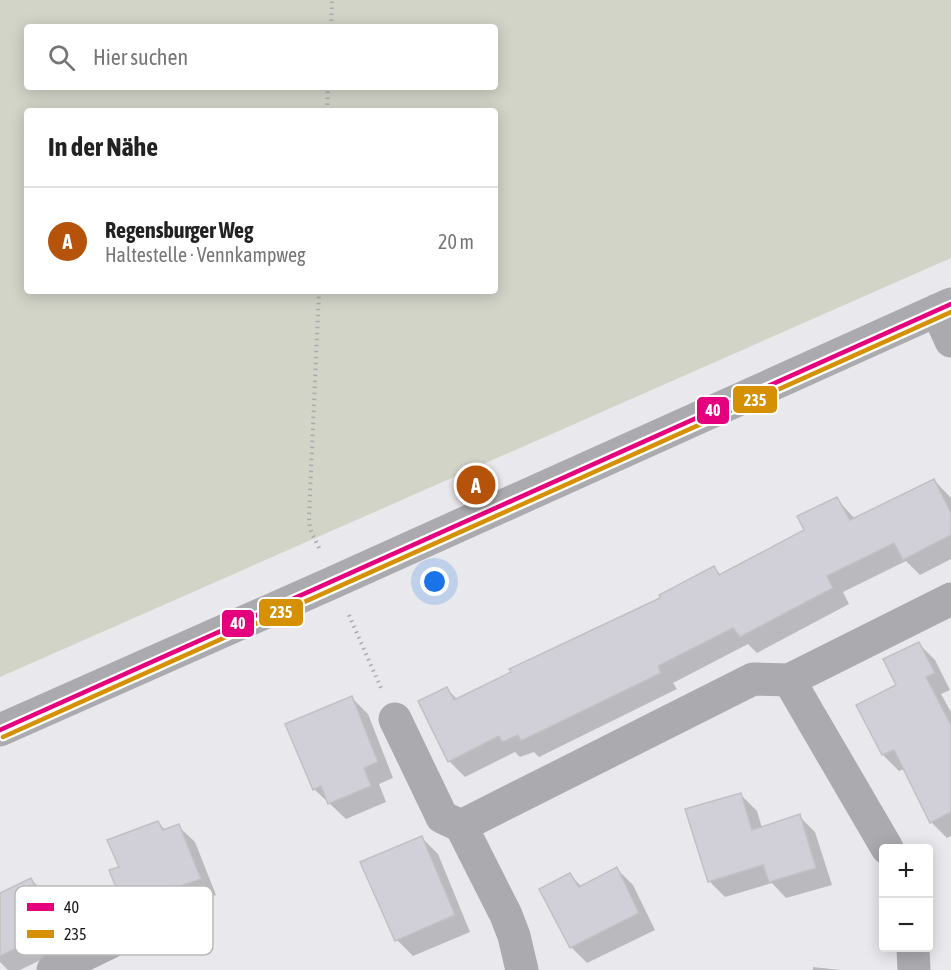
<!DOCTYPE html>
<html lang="de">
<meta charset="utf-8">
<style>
:root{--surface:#fff;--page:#f2f2f2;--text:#222;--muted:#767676;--line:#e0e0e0;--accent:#b45309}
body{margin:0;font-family:"Asap Condensed",sans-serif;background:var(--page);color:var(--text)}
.controls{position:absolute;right:18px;bottom:18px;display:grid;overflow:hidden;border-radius:6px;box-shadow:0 3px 15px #0003}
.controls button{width:54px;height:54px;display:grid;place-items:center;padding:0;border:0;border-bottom:2px solid var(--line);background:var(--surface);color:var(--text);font:30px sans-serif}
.you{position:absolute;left:435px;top:582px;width:21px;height:21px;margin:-15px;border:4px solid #fff;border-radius:50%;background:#1a73e8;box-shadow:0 0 0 9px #1a73e833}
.badge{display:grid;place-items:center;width:39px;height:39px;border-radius:50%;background:var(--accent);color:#fff;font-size:20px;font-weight:700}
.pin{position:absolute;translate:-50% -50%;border:3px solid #fff;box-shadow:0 2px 6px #0006}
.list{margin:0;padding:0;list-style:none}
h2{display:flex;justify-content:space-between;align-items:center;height:78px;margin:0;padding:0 24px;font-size:26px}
h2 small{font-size:20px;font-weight:400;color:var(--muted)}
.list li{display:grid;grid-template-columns:39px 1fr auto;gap:18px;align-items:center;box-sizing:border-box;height:108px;padding:0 24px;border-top:2px solid var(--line)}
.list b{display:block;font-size:22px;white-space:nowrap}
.list p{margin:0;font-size:20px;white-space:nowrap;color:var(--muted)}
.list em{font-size:20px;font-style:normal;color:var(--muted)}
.icon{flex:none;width:33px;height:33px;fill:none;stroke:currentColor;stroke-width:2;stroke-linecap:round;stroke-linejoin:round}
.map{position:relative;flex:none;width:951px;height:970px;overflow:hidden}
.search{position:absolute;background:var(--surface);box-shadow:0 3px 15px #0003;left:24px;top:24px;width:474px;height:66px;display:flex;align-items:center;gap:15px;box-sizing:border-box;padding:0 21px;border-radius:6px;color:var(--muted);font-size:22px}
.panel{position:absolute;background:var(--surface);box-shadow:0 3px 15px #0003;left:24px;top:108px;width:474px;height:186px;border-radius:6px}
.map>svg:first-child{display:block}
.green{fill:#d2d4c8;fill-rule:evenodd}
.shadow{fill:#0003}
.building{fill:#d1d0d9;stroke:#c1c0c4;stroke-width:1.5}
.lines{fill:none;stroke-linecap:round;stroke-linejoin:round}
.path{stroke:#aaa9ad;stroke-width:4;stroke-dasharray:1.5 4.5;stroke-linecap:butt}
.street{stroke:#ababaf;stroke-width:33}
.bus-1-casing{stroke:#fff;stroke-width:9}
.bus-2-casing{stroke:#fff;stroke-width:9}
.bus-1{stroke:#e5007d;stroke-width:4.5}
.bus-2{stroke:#d59004;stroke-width:4.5}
.key{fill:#fff;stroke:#b9b9ba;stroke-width:1.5}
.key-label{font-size:16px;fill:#161618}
.line-badge{stroke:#fff;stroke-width:2}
.badge-label{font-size:16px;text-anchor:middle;font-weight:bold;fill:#fff}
</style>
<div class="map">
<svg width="951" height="970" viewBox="0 0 951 970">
<rect width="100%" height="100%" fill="#e9e8ed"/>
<path class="green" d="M 0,0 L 951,0 L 951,258 L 0,677 ZM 27,27 L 495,27 L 495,87 L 27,87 ZM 27,111 L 495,111 L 495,291 L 27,291 Z"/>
<path class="shadow" d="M 934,480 L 951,498 L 951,559 L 920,575 L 906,561 L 843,592 L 849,604 L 757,653 L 748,644 L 673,683 L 677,689 L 539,757 L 534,752 L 520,757 L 515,752 L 465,777 L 449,761 L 447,689 L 458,700 L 662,598 L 714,568 L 722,576 L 806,530 L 837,499 L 855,519 Z
M 919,644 L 935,660 L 950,690 L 941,694 L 951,712 L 951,836 L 947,838 L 931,822 L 904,769 L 899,771 L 883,755 L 858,706 L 898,686 Z
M 352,698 L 368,714 L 393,778 L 379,784 L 386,802 L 346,819 L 314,789 Z
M 741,795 L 757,811 L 762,828 L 799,816 L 815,832 L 832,885 L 786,898 L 772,883 L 725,897 L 709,881 Z
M 158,822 L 166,831 L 178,826 L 195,842 L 216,895 L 189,905 L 186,902 L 140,920 L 124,904 L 121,868 Z
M 422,838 L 438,854 L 470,932 L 413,956 L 397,940 Z
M 617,869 L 633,885 L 655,930 L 587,963 L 571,947 L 570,875 L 582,887 Z
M 31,879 L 47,896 L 71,945 L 20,970 L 8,970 L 0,962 L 0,894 Z
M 813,967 L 841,970 L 813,970 Z"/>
<path class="building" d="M 934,479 L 951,513 L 951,535 L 903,560 L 894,543 L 827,576 L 833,588 L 740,637 L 733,628 L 658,666 L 661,673 L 521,741 L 518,735 L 502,742 L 499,736 L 448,762 L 418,701 L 447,687 L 454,700 L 511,672 L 509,669 L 660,598 L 659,595 L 714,566 L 719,575 L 804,530 L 797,516 L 837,497 L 850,520 Z
M 919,642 L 935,673 L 926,677 L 951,725 L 951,812 L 930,823 L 894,750 L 882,755 L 856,705 L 896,685 L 883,659 Z
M 352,696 L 378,762 L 364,768 L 371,786 L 328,804 L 321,786 L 313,790 L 285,724 Z
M 741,793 L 752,830 L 800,814 L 816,868 L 769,882 L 763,865 L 708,882 L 685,809 Z
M 158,821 L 163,830 L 179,824 L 201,879 L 171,889 L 170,886 L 123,905 L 109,870 L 119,867 L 107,840 Z
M 422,836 L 455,915 L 395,941 L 360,862 Z
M 617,867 L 639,913 L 570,948 L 539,889 L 570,873 L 579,887 Z
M 31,878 L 56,929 L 0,956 L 0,893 Z"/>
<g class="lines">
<path class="path" d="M 331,27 L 332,0
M 327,111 L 328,87
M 319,548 L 310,529 L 309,517 L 319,291
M 349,615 L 381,688"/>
<path class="street" d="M 937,310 L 951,341
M 789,680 L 951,599
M 395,719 L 442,817 L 461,826
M 0,730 L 334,582 L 951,304
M 913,948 L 914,970
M 53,970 L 115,940
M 522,970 L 514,936 L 506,915 L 461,826 L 753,679 L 789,680 L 887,848"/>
<g class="bus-1-casing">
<path id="bus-1" d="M 0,730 L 951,304"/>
</g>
<g class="bus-2-casing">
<path id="bus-2" d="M 3,737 L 951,312"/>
</g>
<use href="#bus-1" class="bus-1"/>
<use href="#bus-2" class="bus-2"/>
</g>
<rect x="15" y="886" width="198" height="69" rx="9" class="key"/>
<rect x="27" y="903" width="27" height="8" fill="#e5007d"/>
<rect x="27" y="930" width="27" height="8" fill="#d59004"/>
<g class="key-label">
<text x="64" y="913">40</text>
<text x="64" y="940">235</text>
</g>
<g class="line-badge">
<rect x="732" y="385" width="46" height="29" rx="6" fill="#d59004"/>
<rect x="696" y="396" width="34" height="29" rx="6" fill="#e5007d"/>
<rect x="258" y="598" width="46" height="29" rx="6" fill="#d59004"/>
<rect x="221" y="609" width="34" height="29" rx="6" fill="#e5007d"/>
</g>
<g class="badge-label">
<text x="755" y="406">235</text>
<text x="713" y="416">40</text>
<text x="281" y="618">235</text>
<text x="238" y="629">40</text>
</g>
</svg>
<div class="controls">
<button>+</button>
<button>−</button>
</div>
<div class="you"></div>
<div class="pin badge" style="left:476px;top:485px">A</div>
<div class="search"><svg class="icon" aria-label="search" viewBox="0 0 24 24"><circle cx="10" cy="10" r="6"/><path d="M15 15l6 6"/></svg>Hier suchen</div>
<section class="panel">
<h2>In der Nähe<small></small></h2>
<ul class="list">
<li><span class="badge">A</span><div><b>Regensburger Weg</b><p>Haltestelle · Vennkampweg</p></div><em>20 m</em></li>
</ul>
</section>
</div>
